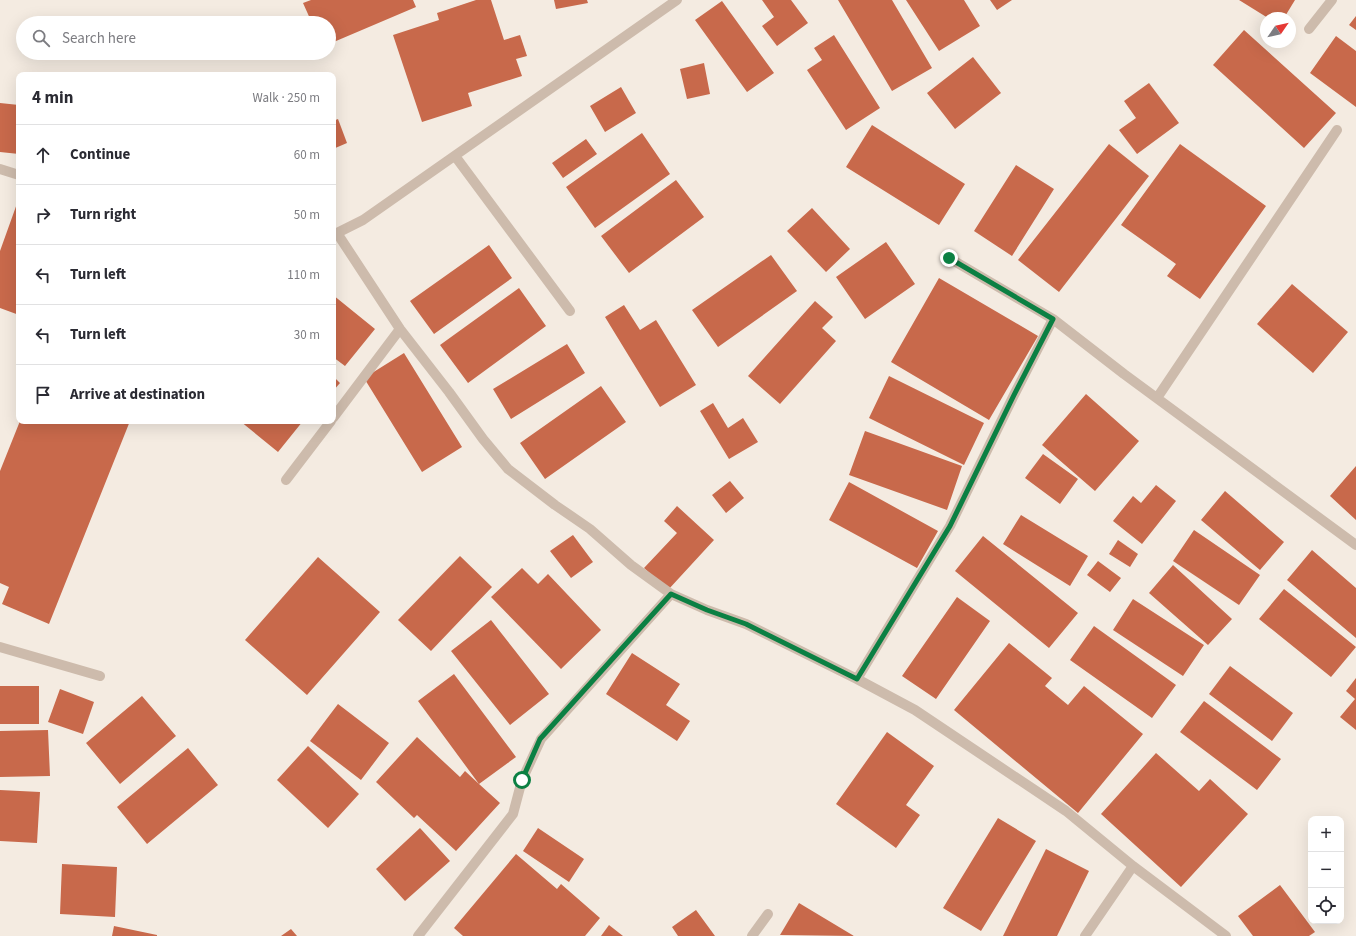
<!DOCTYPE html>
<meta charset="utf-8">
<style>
:root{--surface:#fff;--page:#f7f7f7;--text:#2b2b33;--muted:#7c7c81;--line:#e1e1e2}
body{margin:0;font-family:"Source Sans 3",sans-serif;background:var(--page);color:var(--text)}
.controls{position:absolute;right:12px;bottom:12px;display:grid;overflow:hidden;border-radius:8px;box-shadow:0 4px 16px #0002}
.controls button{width:36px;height:36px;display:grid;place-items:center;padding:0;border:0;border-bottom:1px solid var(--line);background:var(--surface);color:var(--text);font:20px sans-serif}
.compass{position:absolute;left:1260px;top:12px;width:36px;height:36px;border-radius:50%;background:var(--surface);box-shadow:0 4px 16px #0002;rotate:56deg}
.stop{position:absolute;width:12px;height:12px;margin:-9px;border:3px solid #0b8043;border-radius:50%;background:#fff}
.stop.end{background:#0b8043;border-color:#fff;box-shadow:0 1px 4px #0008}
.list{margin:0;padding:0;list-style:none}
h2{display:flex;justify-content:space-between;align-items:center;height:52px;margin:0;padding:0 16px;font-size:17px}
h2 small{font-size:13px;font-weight:400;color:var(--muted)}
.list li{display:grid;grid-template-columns:26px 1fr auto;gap:12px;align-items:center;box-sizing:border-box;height:60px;padding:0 16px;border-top:1px solid var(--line)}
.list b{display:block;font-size:15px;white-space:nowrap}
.list em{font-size:13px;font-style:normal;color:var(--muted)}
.icon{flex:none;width:22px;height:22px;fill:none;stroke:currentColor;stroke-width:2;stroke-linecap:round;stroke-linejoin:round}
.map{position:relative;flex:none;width:1356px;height:936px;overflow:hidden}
.search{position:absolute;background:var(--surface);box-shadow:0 4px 16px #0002;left:16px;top:16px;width:320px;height:44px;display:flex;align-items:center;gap:10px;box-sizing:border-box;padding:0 14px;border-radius:22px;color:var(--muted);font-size:15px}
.panel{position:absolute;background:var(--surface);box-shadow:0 4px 16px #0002;left:16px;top:72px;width:320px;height:352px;border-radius:8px}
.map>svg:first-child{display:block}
.building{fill:#c8694b}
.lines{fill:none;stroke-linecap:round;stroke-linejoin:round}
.street{stroke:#cdbbac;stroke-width:10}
.route{stroke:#0b8043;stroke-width:5}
</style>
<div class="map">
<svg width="1356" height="936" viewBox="0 0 1356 936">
<rect width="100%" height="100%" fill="#f4ebe1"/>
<path class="building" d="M 311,0 L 413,0 L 416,7 L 329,44 L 329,23 L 312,23 L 303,3 Z
M 476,0 L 491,0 L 504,40 L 520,35 L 527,56 L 516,59 L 522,76 L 468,93 L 472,106 L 422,122 L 393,35 L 439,20 L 437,13 Z
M 554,0 L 587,0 L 588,3 L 556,9 Z
M 762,0 L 791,0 L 808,23 L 777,46 L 762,26 L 774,17 Z
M 838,0 L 892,0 L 932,68 L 892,91 Z
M 906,0 L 964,0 L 980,26 L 939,51 Z
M 990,0 L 1012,0 L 997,10 Z
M 1239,0 L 1295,0 L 1284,18 L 1268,18 Z
M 722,1 L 774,73 L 747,92 L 695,20 Z
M 1356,16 L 1356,30 L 1349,25 Z
M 1244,30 L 1336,113 L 1304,148 L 1213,65 Z
M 834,35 L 880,108 L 846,130 L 807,70 L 822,60 L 814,48 Z
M 1336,36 L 1356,51 L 1356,107 L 1310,73 Z
M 973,57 L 1001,93 L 955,129 L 927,93 Z
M 704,63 L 710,94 L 687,99 L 680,69 Z
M 1149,83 L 1179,123 L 1137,154 L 1119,130 L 1136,118 L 1124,101 Z
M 621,87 L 636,113 L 605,132 L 590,106 Z
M 0,103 L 19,105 L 19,154 L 0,152 Z
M 338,119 L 347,143 L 333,149 L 333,121 Z
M 872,125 L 965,184 L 939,225 L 846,167 Z
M 642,133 L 670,174 L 595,228 L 566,187 Z
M 586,139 L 597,154 L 563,178 L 552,163 Z
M 1109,144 L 1149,176 L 1059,292 L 1018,260 Z
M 1180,144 L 1266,206 L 1200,299 L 1167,276 L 1176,264 L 1121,225 Z
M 1016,165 L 1054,189 L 1012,256 L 974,231 Z
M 676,180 L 704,217 L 629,273 L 601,236 Z
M 19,198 L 19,315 L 0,308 L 0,251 Z
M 812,208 L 850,249 L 826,272 L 787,231 Z
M 886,242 L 915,284 L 865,319 L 836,277 Z
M 489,245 L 512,278 L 434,334 L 410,301 Z
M 771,255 L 797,291 L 718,347 L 692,310 Z
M 939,278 L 1038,336 L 989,420 L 891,362 Z
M 1292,284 L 1348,332 L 1313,373 L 1257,324 Z
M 519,288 L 546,326 L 468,383 L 440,345 Z
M 333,295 L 375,329 L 345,366 L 333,357 Z
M 815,301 L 833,317 L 822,328 L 836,341 L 780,404 L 748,376 Z
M 624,305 L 640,330 L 656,320 L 696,385 L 660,407 L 605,317 Z
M 567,344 L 585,373 L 511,419 L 493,389 Z
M 404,353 L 462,447 L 422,472 L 364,378 Z
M 333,376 L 340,383 L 333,391 Z
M 889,376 L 984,423 L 964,465 L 869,418 Z
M 601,386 L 626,422 L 545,479 L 520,443 Z
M 1086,394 L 1139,441 L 1095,491 L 1042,445 Z
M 713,403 L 728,428 L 743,418 L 758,442 L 729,459 L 700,411 Z
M 20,421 L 130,421 L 49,624 L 2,604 L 9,587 L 0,583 L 0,471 Z
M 240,421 L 303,421 L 278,452 Z
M 865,431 L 962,466 L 947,510 L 849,475 Z
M 1043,454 L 1078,479 L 1060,504 L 1025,478 Z
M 1356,466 L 1356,520 L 1330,496 Z
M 730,481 L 744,498 L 726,513 L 712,495 Z
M 849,482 L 938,531 L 917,568 L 829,520 Z
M 1156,485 L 1176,501 L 1142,544 L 1113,521 L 1133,496 L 1141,503 Z
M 1225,491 L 1284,542 L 1260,570 L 1201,520 Z
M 677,506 L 714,540 L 668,590 L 644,568 L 677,533 L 664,521 Z
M 1021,515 L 1088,556 L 1070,586 L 1003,544 Z
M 1194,530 L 1260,575 L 1239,605 L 1173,561 Z
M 573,535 L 593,562 L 571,578 L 550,551 Z
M 983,536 L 1078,613 L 1049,648 L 955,571 Z
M 1118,540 L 1138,554 L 1130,567 L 1109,554 Z
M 1312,550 L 1356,588 L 1356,638 L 1287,580 Z
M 460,556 L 492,587 L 431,651 L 398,620 Z
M 318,557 L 380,612 L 307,695 L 245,640 Z
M 1098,561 L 1121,578 L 1110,592 L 1087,575 Z
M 1173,565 L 1232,619 L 1208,645 L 1149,593 Z
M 522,568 L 538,584 L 548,574 L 601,630 L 561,669 L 491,597 Z
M 1284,589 L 1356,647 L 1331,677 L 1259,619 Z
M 957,597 L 990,621 L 936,699 L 902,676 Z
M 1133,599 L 1204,645 L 1183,676 L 1113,630 Z
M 491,620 L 549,694 L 510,725 L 451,651 Z
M 1094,626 L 1176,685 L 1152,718 L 1070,660 Z
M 1009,643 L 1052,678 L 1045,686 L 1068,705 L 1084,686 L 1143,734 L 1078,813 L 954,710 Z
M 632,653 L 680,684 L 666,705 L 690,721 L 677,741 L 606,694 Z
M 1230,666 L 1293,713 L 1272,741 L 1209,694 Z
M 454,674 L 516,757 L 479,784 L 500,803 L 456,851 L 417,815 L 414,818 L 376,782 L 417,737 L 460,777 L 465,771 L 479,784 L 418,701 Z
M 1356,678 L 1356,730 L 1340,717 L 1355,699 L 1346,691 Z
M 0,686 L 39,686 L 39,724 L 0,724 Z
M 60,689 L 94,702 L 83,734 L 48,722 Z
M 142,696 L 176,736 L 120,784 L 86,743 Z
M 1204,701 L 1281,759 L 1257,790 L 1180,732 Z
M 338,704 L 389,743 L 361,780 L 310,741 Z
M 48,730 L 50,776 L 0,777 L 0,731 Z
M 887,732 L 934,766 L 906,805 L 920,815 L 896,848 L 836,804 Z
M 308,746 L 359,794 L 328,828 L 277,780 Z
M 188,748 L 218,785 L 147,844 L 117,807 Z
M 1156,753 L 1199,791 L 1210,779 L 1248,814 L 1181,887 L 1101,814 Z
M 0,790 L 40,792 L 37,843 L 0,841 Z
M 998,818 L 1036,841 L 981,931 L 943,908 Z
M 420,828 L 450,861 L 405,901 L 376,869 Z
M 538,828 L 584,859 L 569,882 L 523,851 Z
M 1046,849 L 1089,871 L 1057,936 L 1003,936 Z
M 516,854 L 557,889 L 561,884 L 600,918 L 585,936 L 463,936 L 454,928 Z
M 62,864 L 117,867 L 115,917 L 60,914 Z
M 1280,885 L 1315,932 L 1309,936 L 1253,936 L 1238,916 Z
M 799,903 L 854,936 L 780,935 Z
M 696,910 L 715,936 L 678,936 L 672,927 Z
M 609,925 L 623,936 L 601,936 Z
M 114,926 L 157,935 L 157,936 L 112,936 Z
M 291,929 L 297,936 L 281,936 Z"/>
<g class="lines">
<path class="street" d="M 1309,29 L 1332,0
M 455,156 L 570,311
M 0,169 L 19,175
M 337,233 L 400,329 L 449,392 L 483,439 L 508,469 L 555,505 L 590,529 L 631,565 L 671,594 L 707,610 L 746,624 L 857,679 L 915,710 L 1066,811 L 1133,866 L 1226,936
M 333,235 L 363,220 L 677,0
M 949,258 L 1053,319 L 1124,374 L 1356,545
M 1157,398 L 1337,130
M 333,418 L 400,329
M 286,480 L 331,421
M 0,647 L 100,676
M 857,679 L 950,526 L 1014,395 L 1053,319
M 418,936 L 513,814 L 522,780 L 541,739 L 671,594
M 752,936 L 768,914
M 1085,936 L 1133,866"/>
</g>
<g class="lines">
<path class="route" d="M 522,780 L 540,739 L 671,594 L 707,610 L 746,624 L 857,679 L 950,526 L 1014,395 L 1053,319 L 949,258"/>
</g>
</svg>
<div class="controls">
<button>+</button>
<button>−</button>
<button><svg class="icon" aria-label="locate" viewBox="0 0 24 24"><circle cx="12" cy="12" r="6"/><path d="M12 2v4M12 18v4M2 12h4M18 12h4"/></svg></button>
</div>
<svg class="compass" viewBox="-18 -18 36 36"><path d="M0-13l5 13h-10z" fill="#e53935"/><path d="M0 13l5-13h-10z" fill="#7c7c81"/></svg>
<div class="stop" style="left:522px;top:780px"></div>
<div class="stop end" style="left:949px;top:258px"></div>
<div class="search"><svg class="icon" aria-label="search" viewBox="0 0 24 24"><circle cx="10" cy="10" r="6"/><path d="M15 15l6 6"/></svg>Search here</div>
<section class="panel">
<h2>4 min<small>Walk · 250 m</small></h2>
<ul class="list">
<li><svg class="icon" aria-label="ahead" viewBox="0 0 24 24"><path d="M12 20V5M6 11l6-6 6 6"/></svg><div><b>Continue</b></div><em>60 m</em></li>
<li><svg class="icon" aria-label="right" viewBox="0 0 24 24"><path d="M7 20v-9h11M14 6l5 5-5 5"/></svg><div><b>Turn right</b></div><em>50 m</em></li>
<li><svg class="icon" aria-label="left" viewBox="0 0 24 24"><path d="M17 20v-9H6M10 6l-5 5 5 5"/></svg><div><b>Turn left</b></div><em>110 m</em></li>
<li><svg class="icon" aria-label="left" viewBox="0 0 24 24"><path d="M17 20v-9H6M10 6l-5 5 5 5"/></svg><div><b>Turn left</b></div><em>30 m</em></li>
<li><svg class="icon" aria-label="arrive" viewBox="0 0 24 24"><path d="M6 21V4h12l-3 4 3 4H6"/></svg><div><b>Arrive at destination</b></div></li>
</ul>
</section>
</div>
